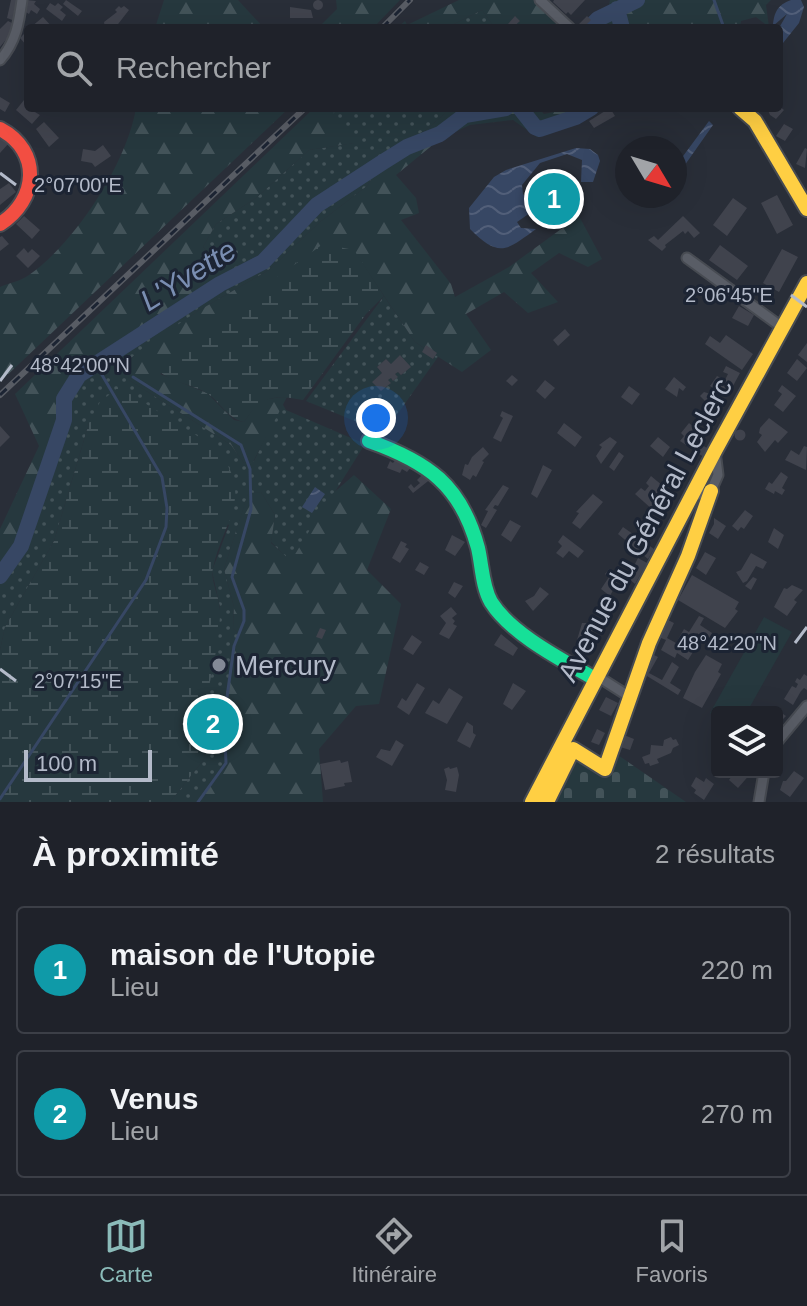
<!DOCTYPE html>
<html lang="fr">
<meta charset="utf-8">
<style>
:root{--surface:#1f222a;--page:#2c2f36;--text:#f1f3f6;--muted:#a1a4a8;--line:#3c3f47;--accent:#8bbbb9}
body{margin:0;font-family:Helvetica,sans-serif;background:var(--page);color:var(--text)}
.controls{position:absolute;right:24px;bottom:24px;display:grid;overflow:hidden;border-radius:8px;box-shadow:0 8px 32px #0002}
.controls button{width:72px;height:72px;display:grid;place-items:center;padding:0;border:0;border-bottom:2px solid var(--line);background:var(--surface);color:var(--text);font:40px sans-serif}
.compass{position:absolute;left:615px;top:136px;width:72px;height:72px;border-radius:50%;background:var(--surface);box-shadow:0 8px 32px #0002;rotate:128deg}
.scale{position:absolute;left:24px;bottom:20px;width:128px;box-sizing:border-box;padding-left:8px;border:4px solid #b3bac9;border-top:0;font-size:22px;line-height:28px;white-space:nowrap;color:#b3bac9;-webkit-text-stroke:6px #1c2433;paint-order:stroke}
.you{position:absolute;left:376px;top:418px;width:28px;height:28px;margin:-20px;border:6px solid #fff;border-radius:50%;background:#1a73e8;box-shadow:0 0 0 12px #1a73e833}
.badge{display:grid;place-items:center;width:52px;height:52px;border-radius:50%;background:var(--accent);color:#fff;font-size:26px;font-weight:700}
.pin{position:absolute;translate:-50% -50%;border:4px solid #fff;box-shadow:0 2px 8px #0006}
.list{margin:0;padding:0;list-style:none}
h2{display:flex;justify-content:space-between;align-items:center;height:104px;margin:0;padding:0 32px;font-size:34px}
h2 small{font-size:26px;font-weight:400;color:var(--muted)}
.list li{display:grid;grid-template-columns:52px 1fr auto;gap:24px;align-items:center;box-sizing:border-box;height:128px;margin:0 16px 16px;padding:0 16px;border:2px solid var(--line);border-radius:8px}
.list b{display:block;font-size:30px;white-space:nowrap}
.list p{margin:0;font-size:26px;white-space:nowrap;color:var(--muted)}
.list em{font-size:26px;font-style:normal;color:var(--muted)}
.icon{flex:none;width:44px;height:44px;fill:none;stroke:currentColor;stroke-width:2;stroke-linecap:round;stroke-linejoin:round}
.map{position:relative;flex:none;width:807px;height:802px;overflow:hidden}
.search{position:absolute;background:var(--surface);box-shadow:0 8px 32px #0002;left:24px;right:24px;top:24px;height:88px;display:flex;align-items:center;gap:20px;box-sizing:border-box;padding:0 28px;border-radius:8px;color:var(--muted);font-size:30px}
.sheet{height:392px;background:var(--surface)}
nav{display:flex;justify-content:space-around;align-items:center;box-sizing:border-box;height:112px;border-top:2px solid var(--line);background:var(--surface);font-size:22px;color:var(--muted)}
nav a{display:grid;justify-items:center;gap:4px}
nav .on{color:var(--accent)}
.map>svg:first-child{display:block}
.grass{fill:url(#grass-dots);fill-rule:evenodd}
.forest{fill:url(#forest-firs)}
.wetland{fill:url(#wetland-marsh)}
.cemetery{fill:url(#cemetery-stones)}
.pitch{fill:#26383e}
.water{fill:url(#water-waves)}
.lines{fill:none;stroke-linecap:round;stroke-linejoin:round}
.stream{stroke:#374764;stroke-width:3}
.river{stroke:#374764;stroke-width:16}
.building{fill:#40434d}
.street-casing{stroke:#474b52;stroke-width:13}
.fast-casing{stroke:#474b52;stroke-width:18}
.slow-casing{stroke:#474b52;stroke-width:18}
.jam-casing{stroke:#474b52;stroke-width:18}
.street{stroke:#595d66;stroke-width:9}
.fast{stroke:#16e098;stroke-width:14}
.slow{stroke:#ffcf43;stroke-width:14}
.jam{stroke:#f24e42;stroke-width:14}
.rail-casing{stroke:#585c64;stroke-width:6}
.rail{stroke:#1c2433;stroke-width:3;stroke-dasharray:9;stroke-linecap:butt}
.ticks{fill:none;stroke:#b3bac9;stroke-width:3}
.poi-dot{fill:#838996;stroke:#1c2433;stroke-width:3}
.labels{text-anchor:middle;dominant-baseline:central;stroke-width:6;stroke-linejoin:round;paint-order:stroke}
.street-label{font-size:28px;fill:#b3bac9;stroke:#1c2433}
.poi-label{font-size:28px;fill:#b3bac9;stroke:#1c2433;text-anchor:start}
.water-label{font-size:30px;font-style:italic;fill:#7a8eb2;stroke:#1c2433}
.ticks-label{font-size:20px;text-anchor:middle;fill:#b3bac9;stroke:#1c2433;stroke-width:6;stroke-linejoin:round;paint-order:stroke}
</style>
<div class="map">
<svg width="807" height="802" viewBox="0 0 807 802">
<defs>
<pattern id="grass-dots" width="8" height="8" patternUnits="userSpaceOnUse" patternTransform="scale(2)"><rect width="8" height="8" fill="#26383e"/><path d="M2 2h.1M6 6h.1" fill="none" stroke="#435359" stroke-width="1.8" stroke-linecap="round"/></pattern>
<pattern id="forest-firs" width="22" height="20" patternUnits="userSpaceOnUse" patternTransform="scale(2)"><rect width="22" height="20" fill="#26383e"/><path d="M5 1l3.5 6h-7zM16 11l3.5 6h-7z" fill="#435359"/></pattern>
<pattern id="wetland-marsh" width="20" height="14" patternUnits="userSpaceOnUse" patternTransform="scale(2)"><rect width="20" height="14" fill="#26383e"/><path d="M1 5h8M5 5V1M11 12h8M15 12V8" fill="none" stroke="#435359"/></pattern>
<pattern id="cemetery-stones" width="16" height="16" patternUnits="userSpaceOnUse" patternTransform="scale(2)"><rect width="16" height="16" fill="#26383e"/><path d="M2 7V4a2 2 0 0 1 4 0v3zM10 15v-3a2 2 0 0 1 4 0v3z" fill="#435359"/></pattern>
<pattern id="water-waves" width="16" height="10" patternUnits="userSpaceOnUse" patternTransform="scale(2)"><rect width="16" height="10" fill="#374764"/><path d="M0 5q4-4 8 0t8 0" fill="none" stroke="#525f79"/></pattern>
</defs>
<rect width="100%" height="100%" fill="#292e38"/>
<path class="grass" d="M 482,10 L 495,28 L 446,28 Z
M 338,108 L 451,108 L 426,130 L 390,149 L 361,172 L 317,201 L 266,250 L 228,273 L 203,247 L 216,224 L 256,198 L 309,150 L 354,143 L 329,117 Z
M 365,174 L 371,180 L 367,186 L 320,222 L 269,270 L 198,311 L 128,360 L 129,380 L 231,445 L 244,463 L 254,461 L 282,403 L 286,410 L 365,444 L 291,562 L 271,542 L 275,515 L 261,492 L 248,494 L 224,569 L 234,607 L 233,628 L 240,635 L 234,646 L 224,719 L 226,763 L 198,802 L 170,802 L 205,758 L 201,736 L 220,607 L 212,571 L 229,525 L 89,423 L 54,541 L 5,627 L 0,650 L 0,576 L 21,546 L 64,420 L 64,399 L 79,375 L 220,284 L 263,262 L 317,205 Z
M 384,296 L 415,342 L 424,348 L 433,359 L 436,355 L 438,357 L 384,433 L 306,401 ZM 386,359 L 391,364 L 410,367 L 401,375 L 398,372 L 395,374 L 397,377 L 393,381 L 391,378 L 388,380 L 390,383 L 381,391 L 373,382 L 382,373 L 377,367 Z"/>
<path class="forest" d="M 164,0 L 238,0 L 264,28 L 155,28 Z
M 336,0 L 400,0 L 373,28 L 318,28 L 337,9 Z
M 459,0 L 534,0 L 571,28 L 495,28 L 482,10 L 446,28 L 397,28 L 405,21 L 407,25 Z
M 610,0 L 771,0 L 766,5 L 769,27 L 756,17 L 741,21 L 740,28 L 586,28 L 609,5 Z
M 136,108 L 289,108 L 0,382 L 0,287 C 9,283 21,281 29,275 C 75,243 127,163 136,108 Z
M 314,108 L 338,108 L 330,117 L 355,143 L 309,150 L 256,198 L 216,224 L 203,247 L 228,272 L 266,250 L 317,201 L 361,172 L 390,149 L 426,130 L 451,108 L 538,108 L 544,114 L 574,108 L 597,108 L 591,115 L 537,137 L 513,120 L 470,125 L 440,139 L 396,175 L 416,198 L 419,213 L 401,220 L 451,284 L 455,297 L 509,267 L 579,216 L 602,259 L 588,267 L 559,253 L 531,273 L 558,302 L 528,313 L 504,292 L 466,314 L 491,350 L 462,372 L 415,342 L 354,251 L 160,374 L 207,393 L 234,420 L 244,422 C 258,401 262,398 287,397 L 253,462 L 244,463 L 231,445 L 129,380 L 126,363 L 139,351 L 198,311 L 269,270 L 320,222 L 367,186 L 371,180 L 365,174 L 317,205 L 263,262 L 220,284 L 79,375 L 64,399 L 64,420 L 21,546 L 0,576 L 0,529 L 39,446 L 15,394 Z
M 354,475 L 391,509 L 367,570 L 401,604 L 379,704 L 356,706 L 319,749 L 323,802 L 198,802 L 226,763 L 224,719 L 234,646 L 240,635 L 233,628 L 234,607 L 224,569 L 248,493 L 261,492 L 275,515 L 271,543 L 291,561 L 331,495 Z"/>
<path class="wetland" d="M 323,244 L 354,250 L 384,296 L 366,314 L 303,400 C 273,394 261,396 244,422 C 227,418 221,403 208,394 C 192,383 166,383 155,366 Z
M 119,387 L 215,447 C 256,496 224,518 213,568 C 210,581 220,597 220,611 C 220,660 197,709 205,758 L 170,802 L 0,802 L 0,650 L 5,627 L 54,541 L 89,423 L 100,402 Z"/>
<path class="cemetery" d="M 573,753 L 607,773 L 615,753 L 686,802 L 552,802 Z"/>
<path class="pitch" d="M 764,617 L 792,632 L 747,712 L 717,712 L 717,717 L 710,713 Z"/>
<path class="water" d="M 791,0 L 801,0 L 804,7 L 799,23 L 779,48 L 779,28 L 787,14 L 773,26 C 774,13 777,5 791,0 Z
M 709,121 L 713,125 L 675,179 L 675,167 Z
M 576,148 L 590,149 L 598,155 L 600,161 L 593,182 L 581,182 L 582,160 L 567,154 L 540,163 L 522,185 L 523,194 L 528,198 L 533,198 L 532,202 L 537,208 L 536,213 L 530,213 L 517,222 L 521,228 L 536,229 C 506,251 499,258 470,229 L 469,208 L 494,177 L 506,170 Z
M 315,487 L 325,494 L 312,513 L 302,507 Z"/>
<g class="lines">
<path class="stream" d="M 714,0 L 724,28
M 133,377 L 241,445 L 250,469 L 251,509 L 232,577 L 244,610 L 244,621 L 234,646 L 224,719 L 226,763 L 198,802
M 0,799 L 146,580 L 166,527 L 167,508 L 162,477 L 95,363"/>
<path class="river" d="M 617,9 L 622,28
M 589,28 L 598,19 L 637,0
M 520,108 L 535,127 L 540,129 L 576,117 L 591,108
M 0,576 L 21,546 L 64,420 L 64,399 L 79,375 L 220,284 L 263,262 L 317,205 L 383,162 L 407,147 L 440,134 L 465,115 L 506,108"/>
</g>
<path class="building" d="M313 5a5 5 0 1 1 10 0a5 5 0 1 1-10 0Z
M 11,0 L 19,0 L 15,21 L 7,18 Z
M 26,0 L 36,1 L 34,4 L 40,9 L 37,14 L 31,10 L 29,14 L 24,11 Z
M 66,0 L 82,11 L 78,16 L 63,4 Z
M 554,0 L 585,0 L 571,15 L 568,12 L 566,14 L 553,2 Z
M 50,3 L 55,6 L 58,3 L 63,7 L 60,10 L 66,15 L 62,21 L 46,9 Z
M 119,6 L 121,8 L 124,6 L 129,10 L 115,28 L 105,28 L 104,22 L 117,12 L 115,10 Z
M 290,7 L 311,10 L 313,18 L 290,18 Z
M 515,16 L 520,21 L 512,28 L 508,24 Z
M 587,16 L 591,20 L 583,28 L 575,28 Z
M 43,17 L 53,28 L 30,28 L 37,22 Z
M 8,21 L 16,25 L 10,38 L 9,36 L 0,47 L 0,29 Z
M 28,30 L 28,43 L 26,45 L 20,38 Z
M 28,95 L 28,108 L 40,115 L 32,124 L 16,110 Z
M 0,97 L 10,103 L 5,112 L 0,109 Z
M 779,106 L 784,110 L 776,119 L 770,115 L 767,108 Z
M 610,108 L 615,116 L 594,128 L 589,121 Z
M 44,122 L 59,138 L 49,147 L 36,129 Z
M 784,124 L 793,129 L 785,141 L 776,136 Z
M 0,136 L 9,143 L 0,153 Z
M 103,145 L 111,156 L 95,167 L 92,163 L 81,161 L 83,149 L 95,151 Z
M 805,148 L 807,149 L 805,168 L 796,164 Z
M 560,178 L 566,183 L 559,191 L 564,204 L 559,202 L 553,210 L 546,203 L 549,214 L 541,220 L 537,212 L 542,206 L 534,203 L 536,195 L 540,194 L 545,200 L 545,193 L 549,192 L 550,187 Z
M 9,183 L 16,192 L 0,205 L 0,189 Z
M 777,195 L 793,225 L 777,234 L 761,203 Z
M 733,198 L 747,208 L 727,236 L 713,225 Z
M 24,216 L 40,230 L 32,239 L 16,224 Z
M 683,216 L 700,233 L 694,238 L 688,231 L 685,234 L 683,231 L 665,245 L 666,247 L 662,251 L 648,240 L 654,236 L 658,240 Z
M 2,236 L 9,244 L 0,251 L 0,237 Z
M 720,245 L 748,266 L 737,280 L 709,260 Z
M 24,248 L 28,253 L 32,249 L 40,256 L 28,268 L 16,256 Z
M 782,249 L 798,257 L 779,292 L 763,283 Z
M 739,306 L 754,315 L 748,326 L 732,318 Z
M 565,329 L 570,335 L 558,346 L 553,340 Z
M 726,335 L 753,354 L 742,370 L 705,344 L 710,336 L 720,343 Z
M 807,343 L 807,362 L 798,355 Z
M 426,345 L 437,353 L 433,359 L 422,352 Z
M 400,355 L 411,367 L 401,375 L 398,372 L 395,374 L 398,377 L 393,381 L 391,378 L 388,380 L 391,383 L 381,391 L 372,382 L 382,373 L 377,367 L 386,359 L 391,364 Z
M 797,359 L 807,368 L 797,381 L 787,373 Z
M 726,366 L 740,373 L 727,397 L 710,386 L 717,376 L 725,380 L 728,374 L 723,372 Z
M 512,375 L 518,380 L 512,386 L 506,381 Z
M 674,377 L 686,387 L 683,391 L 679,388 L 677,397 L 665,389 Z
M 545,380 L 555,388 L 545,399 L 536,391 Z
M 782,385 L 796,396 L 783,412 L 774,405 L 782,394 L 778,391 Z
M 629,386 L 640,394 L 632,405 L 621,397 Z
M 704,392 L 714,395 L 708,404 L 700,396 Z
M 502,411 L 513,416 L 501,442 L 493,438 L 503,418 L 500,416 Z
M 769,418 L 788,432 L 778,443 L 775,440 L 765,452 L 757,442 L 762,435 L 759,433 L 760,428 Z
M 564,423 L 582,437 L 575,447 L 557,433 Z
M 689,423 L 697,430 L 686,445 L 680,441 L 684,436 L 681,433 Z
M 0,426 L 10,437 L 0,447 Z
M734.5 435a5.5 5.5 0 1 1 11 0a5.5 5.5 0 1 1-11 0Z
M 610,437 L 617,442 L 601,464 L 596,456 L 602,447 L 599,445 Z
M 658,437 L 670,447 L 663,457 L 650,446 Z
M 698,443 L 709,449 L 704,457 L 694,451 Z
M 804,446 L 807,447 L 806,470 L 785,460 L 791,450 L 799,455 Z
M 483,447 L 489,454 L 482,461 L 484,462 L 476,477 L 473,475 L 470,480 L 462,475 L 465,464 L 468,465 L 472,457 Z
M 619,452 L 624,456 L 614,471 L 609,467 Z
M 398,456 L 412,466 L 407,472 L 402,469 L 400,473 L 387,468 L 390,461 L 393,463 Z
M 543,465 L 552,470 L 537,498 L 531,494 Z
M 426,471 L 432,478 L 413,493 L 408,487 L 411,484 L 414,488 L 420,483 L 417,480 Z
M 781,472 L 788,477 L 782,488 L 785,490 L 782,495 L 775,491 L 774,494 L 765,489 L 769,482 L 772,484 Z
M 651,476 L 669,491 L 664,497 L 658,492 L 652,498 L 659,504 L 653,510 L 635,494 L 641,488 L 645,491 L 649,486 L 646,483 Z
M 503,485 L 509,488 L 498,506 L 495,505 L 493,508 L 497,510 L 486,528 L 481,525 L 488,511 L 485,510 Z
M 593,494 L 603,502 L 580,529 L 572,523 L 579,513 L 576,512 Z
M 745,510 L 753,516 L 744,529 L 741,527 L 738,531 L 732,526 Z
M 714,518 L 726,526 L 718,539 L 709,533 L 714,524 Z
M 510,520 L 521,526 L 511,542 L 501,535 Z
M 623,527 L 654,549 L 648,559 L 618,534 Z
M 774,528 L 784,535 L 778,549 L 768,542 Z
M 452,535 L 465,542 L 455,556 L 445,550 Z
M 563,535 L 584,551 L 578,558 L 569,551 L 563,558 L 556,553 L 562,546 L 558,542 Z
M 401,541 L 407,544 L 405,547 L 409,549 L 400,563 L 392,558 Z
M 705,552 L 716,558 L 706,575 L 696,568 Z
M 751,553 L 767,562 L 763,569 L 756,566 L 747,581 L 743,583 L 736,572 L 741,570 Z
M 638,558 L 647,563 L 635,584 L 628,578 Z
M 420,562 L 429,567 L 424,575 L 415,570 Z
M 609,569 L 617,575 L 613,579 L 617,582 L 610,596 L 601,589 L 609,577 L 605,574 Z
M 692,575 L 739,602 L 735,609 L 738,611 L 725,628 L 678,600 Z
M 753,577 L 757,579 L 751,590 L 745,586 Z
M 454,582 L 463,586 L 455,598 L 448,593 Z
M 792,585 L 803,590 L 794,600 L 797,602 L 787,616 L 774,607 L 784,588 L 787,589 Z
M 540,587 L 549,594 L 533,611 L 525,601 L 534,596 Z
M 451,607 L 457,614 L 452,618 L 455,621 L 453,624 L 457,626 L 449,639 L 439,634 L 446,623 L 440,616 Z
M 699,616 L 704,618 L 700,625 L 712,633 L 708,640 L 697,633 L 687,648 L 693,652 L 688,660 L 677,653 L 675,658 L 661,650 L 666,640 L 656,636 L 664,618 L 674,623 L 667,638 L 676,643 L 684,629 L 689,632 Z
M 582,623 L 593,623 L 592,637 L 588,646 L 577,640 Z
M 320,628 L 326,630 L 322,639 L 316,637 Z
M 501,634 L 518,648 L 513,656 L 494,645 Z
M 412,635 L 422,642 L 413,655 L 403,649 Z
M 652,654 L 658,657 L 649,673 L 662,680 L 672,662 L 679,667 L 670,683 L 681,690 L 678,695 L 642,673 Z
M 706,655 L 722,664 L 718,672 L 721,674 L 702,708 L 683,698 L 695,672 Z
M 804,674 L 807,676 L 807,690 L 804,688 L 801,691 L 793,705 L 784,699 L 792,686 L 796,688 L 798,684 L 795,682 L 797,678 L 800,680 Z
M 417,683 L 425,688 L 409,715 L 397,707 L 402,698 L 406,701 Z
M 513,683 L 526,691 L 512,710 L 503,704 Z
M 449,688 L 463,697 L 447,724 L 425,713 L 433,700 L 439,704 Z
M 606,697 L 618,703 L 611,716 L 599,710 Z
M 780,712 L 786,716 L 779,723 L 777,715 Z
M 467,722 L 473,726 L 473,733 L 476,735 L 470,748 L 457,741 Z
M 597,729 L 605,733 L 599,745 L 591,742 Z
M 624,735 L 634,739 L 630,750 L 620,747 Z
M 671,737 L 673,740 L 676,739 L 679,745 L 673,748 L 671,753 L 657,759 L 659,763 L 650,766 L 649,763 L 645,764 L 642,757 L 650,754 L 651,745 L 663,746 L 664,740 Z
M 396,740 L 404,745 L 392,766 L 376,757 L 381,749 L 390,751 Z
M 340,760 L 341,763 L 348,761 L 352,782 L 344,783 L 345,786 L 325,790 L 320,764 Z
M 449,767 L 450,769 L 457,767 L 459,775 L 456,792 L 445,790 L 447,780 L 444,769 Z
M 794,771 L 804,778 L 790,797 L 780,790 L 783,781 L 786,781 Z
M 735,772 L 752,772 L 738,788 L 729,780 Z
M 696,777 L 704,782 L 706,778 L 714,784 L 704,800 L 694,793 L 696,790 L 691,786 Z"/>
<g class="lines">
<g class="street-casing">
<path id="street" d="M 540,0 L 570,28
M 0,60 C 16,42 19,22 22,0
M 687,258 L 783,328
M 691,497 L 711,491 L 718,475 L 715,451
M 597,676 L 630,697
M 777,742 L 807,706
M 759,802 L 764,772"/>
</g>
<g class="fast-casing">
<path id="fast" d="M 369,441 C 428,462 461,485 478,548 C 482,565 482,586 491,602 C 511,634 562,660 595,679"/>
</g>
<g class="slow-casing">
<path id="slow" d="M 740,108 L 755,121 L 807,209
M 532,802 L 715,451 L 807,283
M 547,802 L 573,749 L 605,769 L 649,643 L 688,556 L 711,491"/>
</g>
<g class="jam-casing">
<path id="jam" d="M 0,129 C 42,151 38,200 0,224"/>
</g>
<use href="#street" class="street"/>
<use href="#fast" class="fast"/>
<use href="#slow" class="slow"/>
<use href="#jam" class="jam"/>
<g class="rail-casing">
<path id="rail" d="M 382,28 L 410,0
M 0,395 L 305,108"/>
</g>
<use href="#rail" class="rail"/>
</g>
<path class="ticks" d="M 0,173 L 16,185M 791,295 L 807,307M 0,381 L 12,365M 795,643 L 807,627M 0,669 L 16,681"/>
<circle class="poi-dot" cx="219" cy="665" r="8"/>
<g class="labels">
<g class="street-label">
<text transform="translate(645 530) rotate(-62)">Avenue du Général Leclerc</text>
</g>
<g class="poi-label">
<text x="235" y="665">Mercury</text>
</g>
<g class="water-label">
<text transform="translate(188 275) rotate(-32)">L'Yvette</text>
</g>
</g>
<g class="ticks-label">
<text x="78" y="192">2°07'00"E</text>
<text x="729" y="302">2°06'45"E</text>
<text x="80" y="372">48°42'00"N</text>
<text x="727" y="650">48°42'20"N</text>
<text x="78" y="688">2°07'15"E</text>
</g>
</svg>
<div class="controls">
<button><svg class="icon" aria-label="layers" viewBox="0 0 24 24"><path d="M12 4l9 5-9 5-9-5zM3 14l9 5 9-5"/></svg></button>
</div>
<svg class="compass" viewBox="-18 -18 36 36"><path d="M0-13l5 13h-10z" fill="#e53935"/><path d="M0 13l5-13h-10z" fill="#a1a4a8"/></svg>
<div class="scale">100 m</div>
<div class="you"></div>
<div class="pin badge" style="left:554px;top:199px;background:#0f9aa8">1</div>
<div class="pin badge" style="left:213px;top:724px;background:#0f9aa8">2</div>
<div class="search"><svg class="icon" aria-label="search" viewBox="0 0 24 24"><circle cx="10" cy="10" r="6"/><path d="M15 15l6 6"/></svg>Rechercher</div>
</div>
<section class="sheet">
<h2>À proximité<small>2 résultats</small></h2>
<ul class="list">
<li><span class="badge" style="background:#0f9aa8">1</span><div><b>maison de l'Utopie</b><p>Lieu</p></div><em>220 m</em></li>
<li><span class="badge" style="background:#0f9aa8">2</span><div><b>Venus</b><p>Lieu</p></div><em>270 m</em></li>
</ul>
</section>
<nav>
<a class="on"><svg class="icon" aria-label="map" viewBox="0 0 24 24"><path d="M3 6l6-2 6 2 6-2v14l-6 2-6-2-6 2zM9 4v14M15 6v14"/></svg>Carte</a>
<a><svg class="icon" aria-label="directions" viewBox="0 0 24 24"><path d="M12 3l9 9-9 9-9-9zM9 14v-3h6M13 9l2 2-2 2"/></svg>Itinéraire</a>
<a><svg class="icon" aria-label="saved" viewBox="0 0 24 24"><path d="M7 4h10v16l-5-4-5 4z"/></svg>Favoris</a>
</nav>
